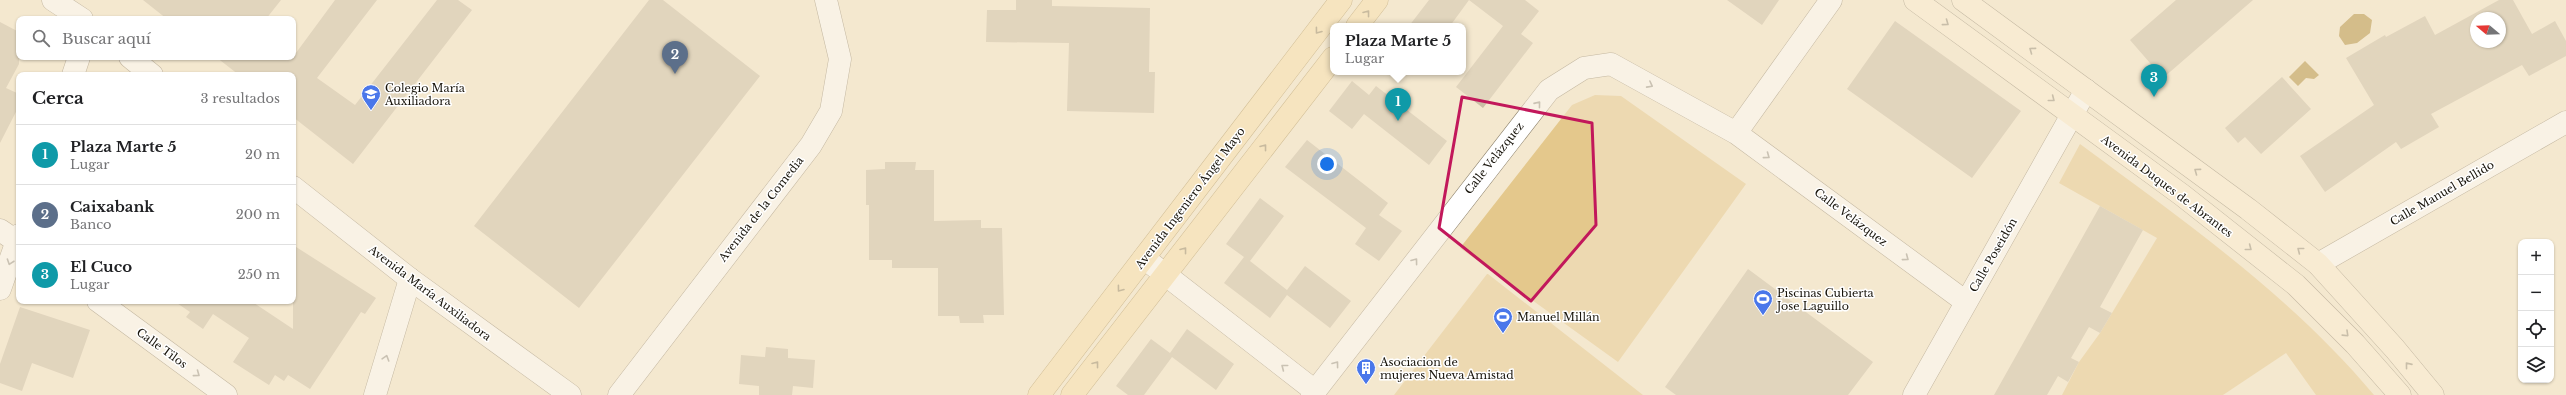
<!DOCTYPE html>
<html lang="es">
<meta charset="utf-8">
<style>
:root{--surface:#fff;--page:#f6f6f6;--text:#202124;--muted:#757577;--line:#e0e0e0;--accent:#4a77ea}
body{margin:0;font-family:"Libre Baskerville",serif;background:var(--page);color:var(--text)}
.controls{position:absolute;right:12px;bottom:12px;display:grid;overflow:hidden;border-radius:8px;box-shadow:0 1px 3px #0004}
.controls button{width:36px;height:36px;display:grid;place-items:center;padding:0;border:0;border-bottom:1px solid var(--line);background:var(--surface);color:var(--text);font:20px sans-serif}
.compass{position:absolute;left:2470px;top:12px;width:36px;height:36px;border-radius:50%;background:var(--surface);box-shadow:0 1px 3px #0004;rotate:289deg}
.you{position:absolute;left:1327px;top:164px;width:14px;height:14px;margin:-10px;border:3px solid #fff;border-radius:50%;background:#1a73e8;box-shadow:0 0 0 6px #1a73e833}
.badge{display:grid;place-items:center;width:26px;height:26px;border-radius:50%;background:var(--accent);color:#fff;font-size:13px;font-weight:700}
.pin{position:absolute;translate:-50% -33px;filter:drop-shadow(0 1px 2px #0008)}
.pin::after{content:'';position:absolute;top:21px;width:14px;height:12px;background:inherit;clip-path:polygon(0 0,100% 0,50% 100%)}
.popup{position:absolute;left:1330px;top:23px;width:136px;height:52px;box-sizing:border-box;display:grid;place-content:center;border-radius:8px;background:var(--surface);filter:drop-shadow(0 1px 3px #0005);font-size:13px;white-space:nowrap;color:var(--muted)}
.popup b{font-size:15px;color:var(--text)}
.popup::after{content:'';position:absolute;left:50%;top:100%;margin-left:-8px;border:8px solid transparent;border-top-color:var(--surface)}
.list{margin:0;padding:0;list-style:none}
h2{display:flex;justify-content:space-between;align-items:center;height:52px;margin:0;padding:0 16px;font-size:17px}
h2 small{font-size:13px;font-weight:400;color:var(--muted)}
.list li{display:grid;grid-template-columns:26px 1fr auto;gap:12px;align-items:center;box-sizing:border-box;height:60px;padding:0 16px;border-top:1px solid var(--line)}
.list b{display:block;font-size:15px;white-space:nowrap}
.list p{margin:0;font-size:13px;white-space:nowrap;color:var(--muted)}
.list em{font-size:13px;font-style:normal;color:var(--muted)}
.icon{flex:none;width:22px;height:22px;fill:none;stroke:currentColor;stroke-width:2;stroke-linecap:round;stroke-linejoin:round}
.map{position:relative;flex:none;width:2566px;height:395px;overflow:hidden}
.search{position:absolute;background:var(--surface);box-shadow:0 1px 3px #0004;left:16px;top:16px;width:280px;height:44px;display:flex;align-items:center;gap:10px;box-sizing:border-box;padding:0 14px;border-radius:8px;color:var(--muted);font-size:15px}
.panel{position:absolute;background:var(--surface);box-shadow:0 1px 3px #0004;left:16px;top:72px;width:280px;height:232px;border-radius:8px}
.map>svg:first-child{display:block}
.green{fill:#e4c88c}
.water{fill:#ad8935}
.building{fill:#cabea6;fill-rule:evenodd}
.lines{fill:none;stroke-linecap:round;stroke-linejoin:round}
.minor-casing{stroke:#8a7f69;stroke-width:23}
.tertiary-casing{stroke:#8a7f69;stroke-width:23}
.secondary-casing{stroke:#8a7f69;stroke-width:23}
.primary-casing{stroke:#a78c50;stroke-width:23}
.minor{stroke:#fff;stroke-width:22}
.tertiary{stroke:#fff;stroke-width:22}
.secondary{stroke:#fcf0d6;stroke-width:22}
.primary{stroke:#f9e1ac;stroke-width:22}
.oneway{stroke:#938463}
.oneway2{stroke:#958d7a}
.oneway3{stroke:#979591}
.marked{fill:none;stroke:#c2185b;stroke-width:3;stroke-linejoin:round}
.labels{text-anchor:middle;dominant-baseline:central;stroke-width:3;stroke-linejoin:round;paint-order:stroke}
.poi-label{font-size:11px;fill:#17130a;stroke:#fff;text-anchor:start}
.street-label{font-size:11px;fill:#17130a;stroke:#fff}
</style>
<div class="map">
<svg width="2566" height="395" viewBox="0 0 2566 395">
<rect width="100%" height="100%" fill="#f4e8cf"/>
<path class="green" d="M 1595,95 L 1621,96 L 1746,184 L 1618,362 L 1460,248 L 1572,105 Z
M 2080,144 C 2184,221 2290,295 2374,395 L 2316,395 L 2286,353 L 2223,395 L 2062,395 L 2079,362 L 2100,333 L 2157,238 L 2059,183 Z
M 1487,274 L 1488,274 L 1643,395 L 1394,395 Z"/>
<path class="water" d="M 2354,14 L 2364,14 L 2372,20 L 2370,33 L 2357,43 L 2345,45 L 2339,36 L 2340,27 Z
M 2305,61 L 2319,75 L 2314,79 L 2306,78 L 2298,86 L 2289,77 Z"/>
<path class="building" d="M 143,0 L 281,0 L 266,19 L 167,19 Z
M 335,0 L 377,0 L 317,78 L 355,105 L 437,0 L 458,0 L 472,10 L 353,164 L 293,117 L 293,75 L 239,75 L 216,57 L 293,57 Z
M 649,0 L 663,0 L 760,76 L 579,308 L 474,226 Z
M 1016,0 L 1052,0 L 1052,6 L 1150,8 L 1149,72 L 1155,72 L 1154,113 L 1067,111 L 1069,43 L 986,42 L 987,10 L 1016,10 Z
M 1429,0 L 1525,0 L 1539,11 L 1521,34 L 1533,43 L 1483,108 L 1456,87 L 1503,26 L 1469,0 L 1450,26 L 1409,26 Z
M 1727,0 L 1779,0 L 1762,25 Z
M 2176,0 L 2253,0 L 2163,78 L 2130,40 Z
M 2499,0 L 2513,0 L 2532,34 L 2555,21 L 2566,41 L 2566,56 L 2529,76 L 2522,65 L 2431,114 L 2439,127 L 2401,149 L 2396,142 L 2325,192 L 2300,156 L 2374,105 L 2346,58 L 2385,35 L 2386,37 L 2425,16 L 2435,35 ZM 2476,18 L 2500,18 L 2500,42 L 2476,42 Z
M 1895,21 L 2021,111 L 1972,178 L 1847,89 Z
M 0,22 L 19,32 L 19,64 L 6,88 L 19,94 L 19,106 L 0,143 Z
M 2282,77 L 2311,109 L 2261,154 L 2245,137 L 2238,143 L 2225,128 Z
M 1352,81 L 1369,95 L 1376,86 L 1447,141 L 1429,165 L 1364,114 L 1352,129 L 1329,111 Z
M 1307,140 L 1388,203 L 1379,215 L 1402,231 L 1379,261 L 1355,244 L 1366,228 L 1285,167 Z
M 885,162 L 916,162 L 915,170 L 934,170 L 934,221 L 981,220 L 981,228 L 1002,228 L 1004,315 L 983,315 L 984,323 L 960,323 L 959,316 L 938,316 L 938,268 L 892,268 L 892,260 L 869,260 L 869,205 L 866,205 L 866,170 L 885,169 Z
M 1260,198 L 1284,216 L 1250,261 L 1287,290 L 1305,266 L 1351,301 L 1330,328 L 1287,295 L 1270,318 L 1224,283 L 1244,257 L 1226,244 Z
M 2100,206 L 2143,230 L 2100,307 L 2112,313 L 2100,333 L 2089,327 L 2071,358 L 2079,362 L 2068,382 L 2058,376 L 2047,395 L 1994,395 Z
M 293,245 L 376,298 L 365,314 L 361,312 L 310,389 L 288,375 L 284,381 L 275,375 L 269,385 L 233,362 L 249,338 L 213,314 L 203,329 L 186,317 L 190,312 L 174,301 L 251,301 L 293,329 Z
M 1748,269 L 1873,362 L 1848,395 L 1676,395 L 1665,387 Z
M 20,307 L 90,330 L 73,378 L 32,363 L 22,391 L 0,383 L 0,364 Z
M 1187,329 L 1234,364 L 1216,390 L 1172,357 L 1144,395 L 1128,395 L 1116,386 L 1151,339 L 1170,353 Z
M 766,347 L 788,349 L 788,358 L 815,360 L 813,388 L 793,386 L 792,395 L 759,395 L 759,386 L 739,384 L 741,355 L 765,357 Z"/>
<g class="lines">
<g class="minor-casing">
<path id="minor" d="M 73,75 L 79,57
M 1736,133 L 1831,0
M 0,230 L 19,243
M 1144,258 L 1315,391
M 2318,264 L 2566,122
M 0,289 L 19,235
M 98,301 L 226,395
M 375,395 L 410,279
M 619,395 L 811,145 L 831,111 L 840,59 L 826,0
M 1312,395 L 1549,90 L 1584,68 L 1611,64 L 1736,133 L 1966,302
M 1914,395 L 2086,90"/>
</g>
<g class="tertiary-casing">
<path id="tertiary" d="M 53,0 L 82,19
M 130,57 L 152,75
M 293,187 L 410,279 L 570,395"/>
</g>
<g class="secondary-casing">
<path id="secondary" d="M 1915,0 L 2182,195 L 2296,285 L 2355,344 L 2400,395
M 1963,0 L 2248,209 L 2318,264 L 2395,349 L 2433,395"/>
</g>
<g class="primary-casing">
<path id="primary" d="M 1357,26 L 1377,0
M 1039,395 L 1341,0
M 1072,395 L 1333,58"/>
</g>
<use href="#minor" class="minor"/>
<use href="#tertiary" class="tertiary"/>
<use href="#secondary" class="secondary"/>
<use href="#primary" class="primary"/>
</g>
<defs><path id="oneway-chevron" d="M-2-3.5L2.5 0L-2 3.5" fill="none" stroke-width="1.6" stroke-linecap="round" stroke-linejoin="round"/></defs>
<g class="oneway">
<use href="#oneway-chevron" transform="translate(1367 13) rotate(-52)"/>
<use href="#oneway-chevron" transform="translate(1318 31) rotate(127)"/>
<use href="#oneway-chevron" transform="translate(1264 147) rotate(-52)"/>
<use href="#oneway-chevron" transform="translate(1184 250) rotate(-52)"/>
<use href="#oneway-chevron" transform="translate(1120 289) rotate(127)"/>
<use href="#oneway-chevron" transform="translate(1096 364) rotate(-52)"/>
</g>
<g class="oneway2">
<use href="#oneway-chevron" transform="translate(1946 23) rotate(36)"/>
<use href="#oneway-chevron" transform="translate(2032 50) rotate(-144)"/>
<use href="#oneway-chevron" transform="translate(2052 99) rotate(38)"/>
<use href="#oneway-chevron" transform="translate(2197 171) rotate(-144)"/>
<use href="#oneway-chevron" transform="translate(2249 248) rotate(38)"/>
<use href="#oneway-chevron" transform="translate(2300 250) rotate(-142)"/>
<use href="#oneway-chevron" transform="translate(2346 334) rotate(44)"/>
<use href="#oneway-chevron" transform="translate(2408 365) rotate(-129)"/>
</g>
<g class="oneway3">
<use href="#oneway-chevron" transform="translate(1650 85) rotate(28)"/>
<use href="#oneway-chevron" transform="translate(1538 104) rotate(-51)"/>
<use href="#oneway-chevron" transform="translate(1767 156) rotate(36)"/>
<use href="#oneway-chevron" transform="translate(1906 258) rotate(37)"/>
<use href="#oneway-chevron" transform="translate(1415 261) rotate(-53)"/>
<use href="#oneway-chevron" transform="translate(10 262) rotate(109)"/>
<use href="#oneway-chevron" transform="translate(386 358) rotate(-73)"/>
<use href="#oneway-chevron" transform="translate(1336 364) rotate(-53)"/>
<use href="#oneway-chevron" transform="translate(1284 367) rotate(-142)"/>
<use href="#oneway-chevron" transform="translate(197 374) rotate(36)"/>
</g>
<path d="M0 0H2566V395H0ZM 1462,97 L 1592,123 L 1596,225 L 1531,301 L 1439,228 Z" fill="#f4e8cf" fill-opacity=".55" fill-rule="evenodd"/>
<path class="marked" d="M 1462,97 L 1592,123 L 1596,225 L 1531,301 L 1439,228 Z"/>
<defs>
<g id="university-pin" transform="scale(1)"><path d="M0 17L-7.5 6A9.5 9.5 0 1 1 7.5 6Z" fill="#4a77ea" stroke="#fff"/><path d="M0-5L7-2L0 1L-7-2ZM-4 1L0 2.5L4 1V4Q0 6-4 4Z" fill="#fff"/></g>
<g id="stadium-pin" transform="scale(1)"><path d="M0 17L-7.5 6A9.5 9.5 0 1 1 7.5 6Z" fill="#4a77ea" stroke="#fff"/><path d="M0-5a6.5 5 0 1 0 0 10a6.5 5 0 1 0 0-10ZM-3.5-1.8h7v3.6h-7Z" fill="#fff"/></g>
<g id="building-pin" transform="scale(1)"><path d="M0 17L-7.5 6A9.5 9.5 0 1 1 7.5 6Z" fill="#4a77ea" stroke="#fff"/><path d="M-4-6H4V6H1V3H-1V6H-4ZM-2.5-4.3h1.7v1.8h-1.7ZM.8-4.3h1.7v1.8H.8ZM-2.5-1h1.7V.8h-1.7ZM.8-1h1.7V.8H.8Z" fill="#fff"/></g>
</defs>
<g fill-rule="evenodd">
<use href="#university-pin" x="371" y="94"/>
<use href="#stadium-pin" x="1763" y="299"/>
<use href="#stadium-pin" x="1503" y="317"/>
<use href="#building-pin" x="1366" y="368"/>
</g>
<g class="labels">
<g class="poi-label">
<text x="385" y="88">Colegio María<tspan x="385" dy="13">Auxiliadora</tspan></text>
<text x="1777" y="293">Piscinas Cubierta<tspan x="1777" dy="13">Jose Laguillo</tspan></text>
<text x="1517" y="317">Manuel Millán</text>
<text x="1380" y="362">Asociacion de<tspan x="1380" dy="13">mujeres Nueva Amistad</tspan></text>
</g>
<g class="street-label">
<text transform="translate(1494 158) rotate(-52)">Calle Velázquez</text>
<text transform="translate(2167 186) rotate(37)">Avenida Duques de Abrantes</text>
<text transform="translate(2442 193) rotate(-30)">Calle Manuel Bellido</text>
<text transform="translate(1190 198) rotate(-53)">Avenida Ingeniero Ángel Mayo</text>
<text transform="translate(761 209) rotate(-52)">Avenida de la Comedia</text>
<text transform="translate(1851 217) rotate(37)">Calle Velázquez</text>
<text transform="translate(1993 255) rotate(-60)">Calle Poseidón</text>
<text transform="translate(430 293) rotate(37)">Avenida María Auxiliadora</text>
<text transform="translate(162 348) rotate(36)">Calle Tilos</text>
</g>
</g>
</svg>
<div class="controls">
<button>+</button>
<button>−</button>
<button><svg class="icon" aria-label="locate" viewBox="0 0 24 24"><circle cx="12" cy="12" r="6"/><path d="M12 2v4M12 18v4M2 12h4M18 12h4"/></svg></button>
<button><svg class="icon" aria-label="layers" viewBox="0 0 24 24"><path d="M12 4l9 5-9 5-9-5zM3 14l9 5 9-5"/></svg></button>
</div>
<svg class="compass" viewBox="-18 -18 36 36"><path d="M0-13l5 13h-10z" fill="#e53935"/><path d="M0 13l5-13h-10z" fill="#757577"/></svg>
<div class="you"></div>
<div class="pin badge" style="left:1398px;top:121px;background:#0f9aa8">1</div>
<div class="popup"><b>Plaza Marte 5</b>Lugar</div>
<div class="pin badge" style="left:675px;top:74px;background:#5c6f8a">2</div>
<div class="pin badge" style="left:2154px;top:97px;background:#0f9aa8">3</div>
<div class="search"><svg class="icon" aria-label="search" viewBox="0 0 24 24"><circle cx="10" cy="10" r="6"/><path d="M15 15l6 6"/></svg>Buscar aquí</div>
<section class="panel">
<h2>Cerca<small>3 resultados</small></h2>
<ul class="list">
<li><span class="badge" style="background:#0f9aa8">1</span><div><b>Plaza Marte 5</b><p>Lugar</p></div><em>20 m</em></li>
<li><span class="badge" style="background:#5c6f8a">2</span><div><b>Caixabank</b><p>Banco</p></div><em>200 m</em></li>
<li><span class="badge" style="background:#0f9aa8">3</span><div><b>El Cuco</b><p>Lugar</p></div><em>250 m</em></li>
</ul>
</section>
</div>
